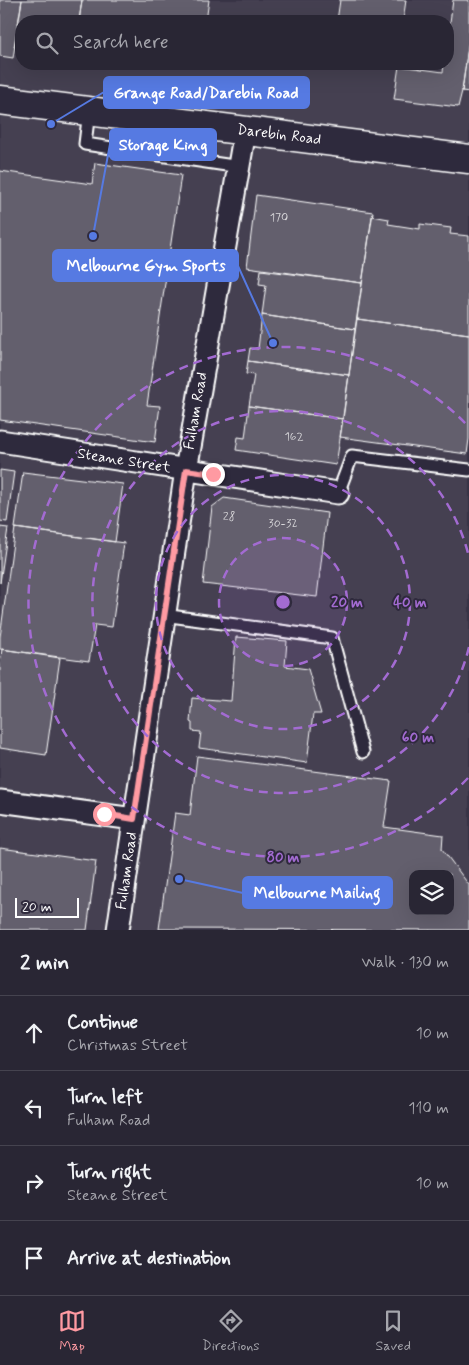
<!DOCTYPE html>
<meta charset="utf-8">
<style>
:root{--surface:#292634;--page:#312e3c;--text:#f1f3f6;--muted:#a5a5ac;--line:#45434f;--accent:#ff9aa2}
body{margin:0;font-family:Mynerve,sans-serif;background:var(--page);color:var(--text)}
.controls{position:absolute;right:15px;bottom:15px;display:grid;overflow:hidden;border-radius:10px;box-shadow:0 5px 20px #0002}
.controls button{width:45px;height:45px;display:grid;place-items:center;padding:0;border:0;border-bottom:1px solid var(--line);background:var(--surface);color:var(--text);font:25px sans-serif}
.scale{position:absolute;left:15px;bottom:12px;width:64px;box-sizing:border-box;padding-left:5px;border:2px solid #fff;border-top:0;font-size:14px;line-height:18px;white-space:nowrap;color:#fff;-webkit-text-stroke:4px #2f2a3d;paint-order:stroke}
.stop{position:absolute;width:15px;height:15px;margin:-11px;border:4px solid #ff9aa2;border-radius:50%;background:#fff}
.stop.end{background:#ff9aa2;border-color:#fff;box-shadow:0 1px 5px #0008}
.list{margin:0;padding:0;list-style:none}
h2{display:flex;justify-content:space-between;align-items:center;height:65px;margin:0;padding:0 20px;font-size:21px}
h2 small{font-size:16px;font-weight:400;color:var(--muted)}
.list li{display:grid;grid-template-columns:32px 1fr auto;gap:15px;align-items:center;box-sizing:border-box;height:75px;padding:0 20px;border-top:1px solid var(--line)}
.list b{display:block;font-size:19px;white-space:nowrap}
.list p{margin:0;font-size:16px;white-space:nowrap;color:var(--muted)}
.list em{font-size:16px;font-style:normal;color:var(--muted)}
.icon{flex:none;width:28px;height:28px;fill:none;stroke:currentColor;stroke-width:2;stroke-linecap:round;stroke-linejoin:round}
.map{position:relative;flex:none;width:469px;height:930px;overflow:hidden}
.search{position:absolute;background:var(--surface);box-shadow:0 5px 20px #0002;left:15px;right:15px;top:15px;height:55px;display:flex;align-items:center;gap:12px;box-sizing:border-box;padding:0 18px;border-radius:20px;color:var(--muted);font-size:19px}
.sheet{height:365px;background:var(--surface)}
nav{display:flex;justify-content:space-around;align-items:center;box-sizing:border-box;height:70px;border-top:1px solid var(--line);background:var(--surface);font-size:14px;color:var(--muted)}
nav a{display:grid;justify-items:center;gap:2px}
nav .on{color:var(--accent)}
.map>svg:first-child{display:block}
.built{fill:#444051;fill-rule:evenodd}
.building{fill:#635f6d;stroke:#fff;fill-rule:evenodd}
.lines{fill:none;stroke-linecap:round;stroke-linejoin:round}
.service-casing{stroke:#fff;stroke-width:15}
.minor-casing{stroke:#fff;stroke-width:25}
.secondary-casing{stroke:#fff;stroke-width:31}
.service{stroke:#2f2a3d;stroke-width:11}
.minor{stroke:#2f2a3d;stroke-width:21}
.secondary{stroke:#2f2a3d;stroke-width:28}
.route{stroke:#ff9aa2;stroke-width:6}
.ring{fill:none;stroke:#a36bd2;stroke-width:2.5;stroke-dasharray:9 6}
.labels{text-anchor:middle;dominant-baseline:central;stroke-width:4;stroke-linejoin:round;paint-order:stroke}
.number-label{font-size:12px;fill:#d8d7da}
.street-label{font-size:15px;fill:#fff;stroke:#2f2a3d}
.centre{fill:#a36bd2;stroke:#2f2a3d;stroke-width:2.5}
.ring-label{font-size:15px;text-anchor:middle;font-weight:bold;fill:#a36bd2;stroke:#2f2a3d;stroke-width:4;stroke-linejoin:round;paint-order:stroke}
.leader{fill:none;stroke:#567ae2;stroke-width:2}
.callout-dot{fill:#567ae2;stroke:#2f2a3d;stroke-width:2}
.callout{fill:#567ae2;stroke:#567ae2;stroke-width:2}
.callout-label{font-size:16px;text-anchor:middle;font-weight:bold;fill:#fff}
</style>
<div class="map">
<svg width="469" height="930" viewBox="0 0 469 930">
<rect width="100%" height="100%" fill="#373345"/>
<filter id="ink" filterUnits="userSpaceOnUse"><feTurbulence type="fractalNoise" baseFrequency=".02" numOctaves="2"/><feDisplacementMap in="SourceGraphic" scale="10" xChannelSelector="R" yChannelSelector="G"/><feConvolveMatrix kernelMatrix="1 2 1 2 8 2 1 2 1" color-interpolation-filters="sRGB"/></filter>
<g filter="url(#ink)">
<path class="built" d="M 0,0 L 469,0 L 469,930 L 0,930 ZM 21,21 L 448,21 L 448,64 L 21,64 ZM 413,874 L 450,874 L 450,911 L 413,911 Z"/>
<path class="building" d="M 0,0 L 22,0 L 13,58 L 0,56 Z
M 22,0 L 82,0 L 79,21 L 21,21 L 21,48 L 14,47 Z
M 82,0 L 209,0 L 206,21 L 79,21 Z
M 340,0 L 406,0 L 403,21 L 337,21 Z
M 453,0 L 469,0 L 469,40 L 462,91 L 458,107 L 394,99 L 399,66 L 443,72 L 444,64 L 448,64 L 448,37 Z
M 469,40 L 469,92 L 462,91 Z
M 95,163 L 181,175 L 147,405 L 160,406 L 155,442 L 0,420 L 0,171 L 92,184 Z
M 256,195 L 373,212 L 362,283 L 247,267 Z
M 372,216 L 389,219 L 388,224 L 420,229 L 420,224 L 451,228 L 450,234 L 469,236 L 469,334 L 357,319 Z
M 261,270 L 362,283 L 355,329 L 262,315 L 266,285 L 259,284 Z
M 262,315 L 355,329 L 349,375 L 248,361 L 250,348 L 258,349 Z
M 357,319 L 469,334 L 469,439 L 467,454 L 340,437 Z
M 248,361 L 349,375 L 343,419 L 249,406 L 254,375 L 246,374 Z
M 249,406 L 343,419 L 336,465 L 236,450 L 238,437 L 245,438 Z
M 0,470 L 14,472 L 7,522 L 0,521 Z
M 23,472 L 123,484 L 115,542 L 15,528 Z
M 224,498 L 327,513 L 317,597 L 203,584 L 212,507 Z
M 0,527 L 8,528 L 0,583 Z
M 15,528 L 124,543 L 112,627 L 95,625 L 89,661 L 0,649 L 0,637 Z
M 236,637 L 287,641 L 285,666 L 308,669 L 321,714 L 313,714 L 307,763 L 199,748 L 201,732 L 192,731 L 192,723 L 190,722 L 192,698 L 231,701 Z
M 2,649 L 60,658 L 46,755 L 0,748 L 0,665 Z
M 197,756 L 391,781 L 384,827 L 443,835 L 442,849 L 469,885 L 469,930 L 159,929 L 175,813 L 190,815 ZM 413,874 L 450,874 L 450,911 L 413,911 Z
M 0,848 L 96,861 L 87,930 L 0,930 Z"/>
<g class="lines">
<g class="service-casing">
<path id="service" d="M 89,111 L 85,144 L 240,167
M 338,493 L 352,456 L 469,470
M 163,615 L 332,638 L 363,752"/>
</g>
<g class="minor-casing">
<path id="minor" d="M 0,441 L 338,493
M 0,801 L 134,819
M 118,930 L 186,470 L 245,131"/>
</g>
<g class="secondary-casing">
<path id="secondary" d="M 0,100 L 469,159"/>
</g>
<use href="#service" class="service"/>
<use href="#minor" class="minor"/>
<use href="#secondary" class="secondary"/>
</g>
</g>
<g class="lines" filter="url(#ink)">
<path class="route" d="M 104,814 L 134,819 L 186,470 L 213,474"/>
</g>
<circle cx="283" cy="602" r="64" fill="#a36bd2" fill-opacity=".12"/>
<g class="ring">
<circle cx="283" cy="602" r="64"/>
<circle cx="283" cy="602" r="127"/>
<path d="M469 647A191 191 0 1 1 469 557"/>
<path d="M468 778A255 255 0 1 1 468 426"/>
</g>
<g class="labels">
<g class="number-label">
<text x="279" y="218">170</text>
<text x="294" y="437">162</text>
<text x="229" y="517">28</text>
<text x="283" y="524">30-32</text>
</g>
<g class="street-label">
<text transform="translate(279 135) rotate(7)">Darebin Road</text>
<text transform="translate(196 411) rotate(-80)">Fulham Road</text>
<text transform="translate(124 461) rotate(9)">Steane Street</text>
<text transform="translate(127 871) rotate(-82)">Fulham Road</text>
</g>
</g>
<circle cx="283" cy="602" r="8" class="centre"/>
<g class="ring-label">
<text x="347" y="607">20 m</text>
<text x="410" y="607">40 m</text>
<text x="418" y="742">60 m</text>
<text x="283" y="862">80 m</text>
</g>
<path class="leader" d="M51 124L104 92M93 236L110 144M273 343L238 266M179 879L243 893"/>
<g class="callout-dot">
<circle cx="51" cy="124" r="5"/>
<circle cx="93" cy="236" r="5"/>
<circle cx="273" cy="343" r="5"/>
<circle cx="179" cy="879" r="5"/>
</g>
<g class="callout">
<rect x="104" y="77" width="205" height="31" rx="5"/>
<rect x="110" y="129" width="106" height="31" rx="5"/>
<rect x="53" y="250" width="185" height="31" rx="5"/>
<rect x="243" y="877" width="149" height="31" rx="5"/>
</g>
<g class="callout-label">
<text x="206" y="98">Grange Road/Darebin Road</text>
<text x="163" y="150">Storage King</text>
<text x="146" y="271">Melbourne Gym Sports</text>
<text x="317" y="898">Melbourne Mailing</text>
</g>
</svg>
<div class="controls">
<button><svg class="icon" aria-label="layers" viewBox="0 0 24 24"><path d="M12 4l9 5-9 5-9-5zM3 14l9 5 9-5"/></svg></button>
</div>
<div class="scale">20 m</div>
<div class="stop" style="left:104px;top:814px"></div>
<div class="stop end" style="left:213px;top:474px"></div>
<div class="search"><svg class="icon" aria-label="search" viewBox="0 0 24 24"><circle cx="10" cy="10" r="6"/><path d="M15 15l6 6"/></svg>Search here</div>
</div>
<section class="sheet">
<h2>2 min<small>Walk · 130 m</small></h2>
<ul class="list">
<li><svg class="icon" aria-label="ahead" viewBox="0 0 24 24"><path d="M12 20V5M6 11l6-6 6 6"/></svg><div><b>Continue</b><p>Christmas Street</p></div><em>10 m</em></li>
<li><svg class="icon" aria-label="left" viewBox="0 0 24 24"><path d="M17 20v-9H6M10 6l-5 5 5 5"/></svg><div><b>Turn left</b><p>Fulham Road</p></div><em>110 m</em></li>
<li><svg class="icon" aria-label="right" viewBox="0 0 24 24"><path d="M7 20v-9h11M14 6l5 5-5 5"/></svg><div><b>Turn right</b><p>Steane Street</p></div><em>10 m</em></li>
<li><svg class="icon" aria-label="arrive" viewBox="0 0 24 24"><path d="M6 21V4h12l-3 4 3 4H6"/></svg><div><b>Arrive at destination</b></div></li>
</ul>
</section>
<nav>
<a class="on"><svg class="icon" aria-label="map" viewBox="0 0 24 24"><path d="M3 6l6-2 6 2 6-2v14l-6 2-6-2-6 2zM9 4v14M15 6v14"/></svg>Map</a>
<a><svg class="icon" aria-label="directions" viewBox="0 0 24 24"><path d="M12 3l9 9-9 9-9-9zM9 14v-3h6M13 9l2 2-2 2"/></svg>Directions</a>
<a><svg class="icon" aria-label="saved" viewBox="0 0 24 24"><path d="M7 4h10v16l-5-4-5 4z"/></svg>Saved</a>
</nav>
